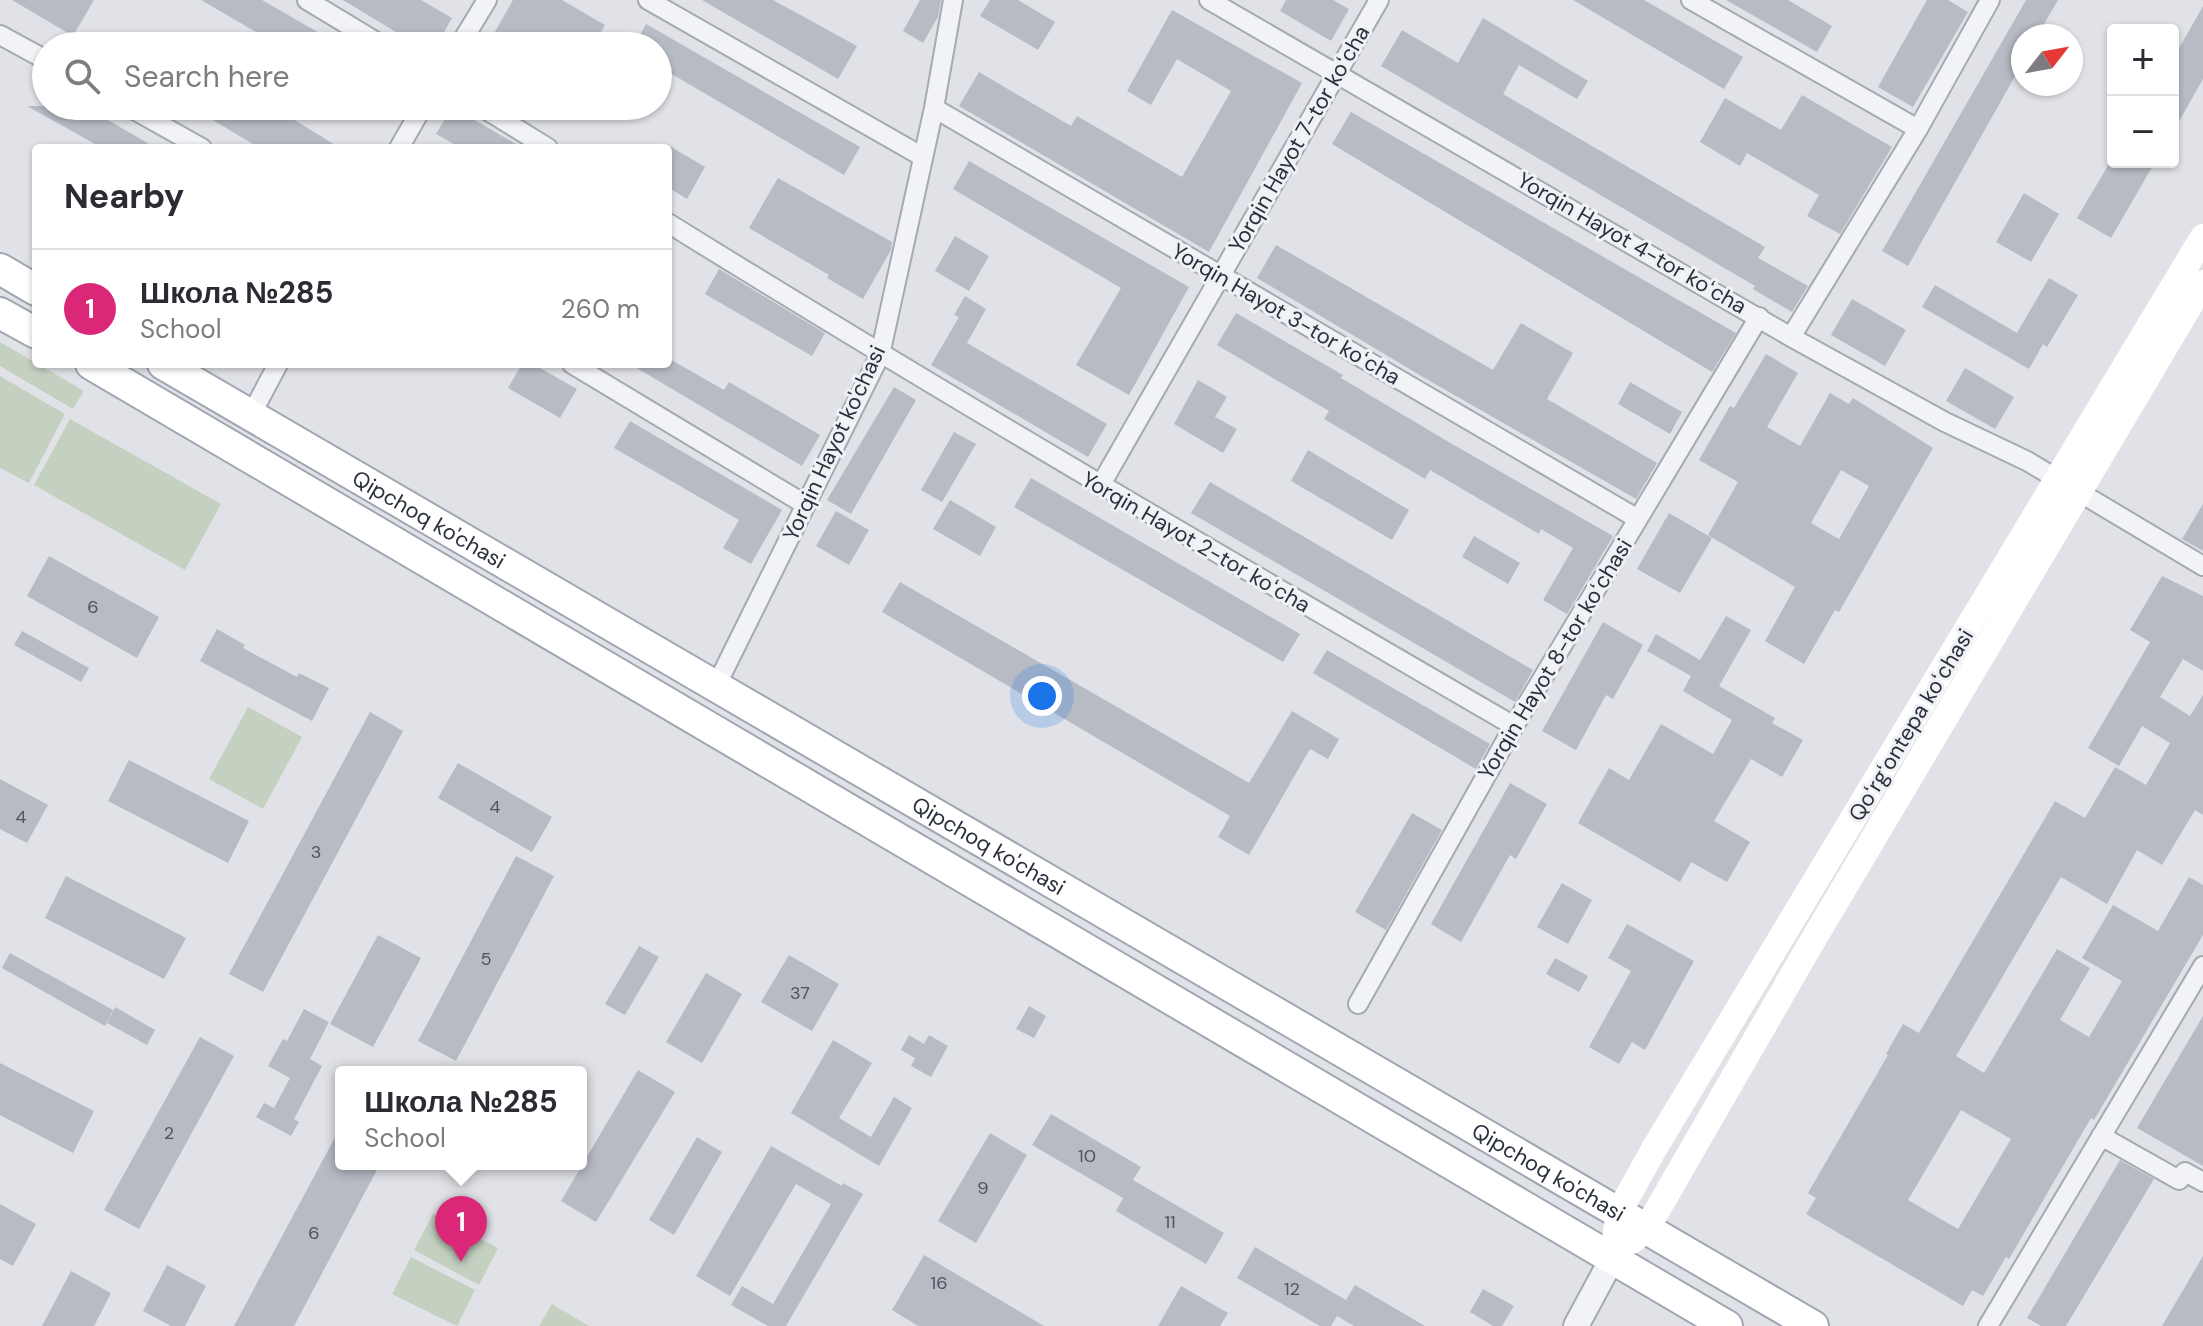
<!DOCTYPE html>
<meta charset="utf-8">
<style>
:root{--surface:#fff;--page:#f2f2f3;--text:#2b2b33;--muted:#7c7c81;--line:#e1e1e2;--accent:#db2777}
body{margin:0;font-family:"DM Sans",sans-serif;background:var(--page);color:var(--text)}
.controls{position:absolute;right:24px;top:24px;display:grid;overflow:hidden;border-radius:8px;box-shadow:0 2px 6px #0004}
.controls button{width:72px;height:72px;display:grid;place-items:center;padding:0;border:0;border-bottom:2px solid var(--line);background:var(--surface);color:var(--text);font:40px sans-serif}
.compass{position:absolute;left:2011px;top:24px;width:72px;height:72px;border-radius:50%;background:var(--surface);box-shadow:0 2px 6px #0004;rotate:59deg}
.you{position:absolute;left:1042px;top:696px;width:28px;height:28px;margin:-20px;border:6px solid #fff;border-radius:50%;background:#1a73e8;box-shadow:0 0 0 12px #1a73e833}
.badge{display:grid;place-items:center;width:52px;height:52px;border-radius:50%;background:var(--accent);color:#fff;font-size:26px;font-weight:700}
.pin{position:absolute;translate:-50% -66px;filter:drop-shadow(0 2px 4px #0008)}
.pin::after{content:'';position:absolute;top:42px;width:28px;height:24px;background:inherit;clip-path:polygon(0 0,100% 0,50% 100%)}
.popup{position:absolute;left:335px;top:1066px;width:252px;height:104px;box-sizing:border-box;display:grid;place-content:center;border-radius:8px;background:var(--surface);filter:drop-shadow(0 2px 6px #0005);font-size:26px;white-space:nowrap;color:var(--muted)}
.popup b{font-size:30px;color:var(--text)}
.popup::after{content:'';position:absolute;left:50%;top:100%;margin-left:-16px;border:16px solid transparent;border-top-color:var(--surface)}
.list{margin:0;padding:0;list-style:none}
h2{display:flex;justify-content:space-between;align-items:center;height:104px;margin:0;padding:0 32px;font-size:34px}
h2 small{font-size:26px;font-weight:400;color:var(--muted)}
.list li{display:grid;grid-template-columns:52px 1fr auto;gap:24px;align-items:center;box-sizing:border-box;height:120px;padding:0 32px;border-top:2px solid var(--line)}
.list b{display:block;font-size:30px;white-space:nowrap}
.list p{margin:0;font-size:26px;white-space:nowrap;color:var(--muted)}
.list em{font-size:26px;font-style:normal;color:var(--muted)}
.icon{flex:none;width:44px;height:44px;fill:none;stroke:currentColor;stroke-width:2;stroke-linecap:round;stroke-linejoin:round}
.map{position:relative;flex:none;width:2203px;height:1326px;overflow:hidden}
.search{position:absolute;background:var(--surface);box-shadow:0 2px 6px #0004;left:32px;top:32px;width:640px;height:88px;display:flex;align-items:center;gap:20px;box-sizing:border-box;padding:0 28px;border-radius:44px;color:var(--muted);font-size:30px}
.panel{position:absolute;background:var(--surface);box-shadow:0 2px 6px #0004;left:32px;top:144px;width:640px;height:224px;border-radius:8px}
.map>svg:first-child{display:block}
.green{fill:#c4d1c1}
.building{fill:#b7bbc4;fill-rule:evenodd}
.lines{fill:none;stroke-linecap:round;stroke-linejoin:round}
.minor-casing{stroke:#a6a9b1;stroke-width:22}
.tertiary-casing{stroke:#a6a9b1;stroke-width:28}
.primary-casing{stroke:#a0a6b2;stroke-width:34}
.minor{stroke:#f2f3f6;stroke-width:18}
.tertiary{stroke:#f2f3f6;stroke-width:24}
.secondary{stroke:#fff;stroke-width:26}
.primary{stroke:#fff;stroke-width:30}
.labels{text-anchor:middle;dominant-baseline:central;stroke-width:6;stroke-linejoin:round;paint-order:stroke}
.number-label{font-size:18px;fill:#4d535f}
.street-label{font-size:22px;fill:#2a303d;stroke:#eff1f5}
</style>
<div class="map">
<svg width="2203" height="1326" viewBox="0 0 2203 1326">
<rect width="100%" height="100%" fill="#e0e2e7"/>
<path class="green" d="M 0,342 L 84,391 L 73,409 L 0,366 Z
M 0,376 L 65,414 L 29,483 L 0,468 Z
M 70,419 L 221,504 L 185,570 L 34,485 Z
M 248,707 L 302,737 L 263,809 L 209,779 Z
M 433,1214 L 498,1248 L 479,1285 L 414,1250 Z
M 411,1257 L 475,1290 L 457,1326 L 392,1294 Z
M 552,1304 L 589,1326 L 539,1326 Z"/>
<path class="building" d="M 12,0 L 94,0 L 73,36 Z
M 201,0 L 262,0 L 342,46 L 280,46 Z
M 343,0 L 421,0 L 452,18 L 436,46 L 419,46 Z
M 513,0 L 562,0 L 605,25 L 593,46 L 487,46 Z
M 702,0 L 773,0 L 857,46 L 838,79 Z
M 920,0 L 941,0 L 938,17 L 923,43 L 903,31 Z
M 990,0 L 1018,0 L 1055,22 L 1038,50 L 980,16 Z
M 1286,0 L 1333,0 L 1349,9 L 1331,41 L 1280,11 Z
M 1573,0 L 1644,0 L 1743,57 L 1724,89 Z
M 1726,0 L 1788,0 L 1832,26 L 1817,52 Z
M 1927,0 L 1948,0 L 1968,12 L 1913,107 L 1878,87 Z
M 2026,0 L 2058,0 L 2037,36 L 2023,36 L 2023,62 L 1908,266 L 1882,251 Z
M 2203,6 L 2203,79 L 2173,132 L 2173,59 Z
M 1172,10 L 1302,83 L 1209,252 L 959,106 L 979,72 L 1071,126 L 1077,116 L 1182,177 L 1231,91 L 1177,59 L 1151,105 L 1127,91 Z
M 1483,18 L 1588,81 L 1577,99 L 1519,65 L 1503,94 L 1765,247 L 1758,258 L 1808,286 L 1792,312 L 1753,289 L 1755,286 L 1381,66 L 1402,30 L 1458,63 Z
M 646,24 L 860,147 L 844,175 L 658,66 L 658,46 L 634,46 Z
M 1802,95 L 1892,147 L 1840,234 L 1807,216 L 1819,195 L 1747,153 L 1740,166 L 1700,142 L 1725,98 L 1781,130 Z
M 27,106 L 84,106 L 156,148 L 102,148 Z
M 189,106 L 272,106 L 340,148 L 260,148 Z
M 452,107 L 523,148 L 461,148 L 436,134 Z
M 1351,112 L 1736,333 L 1712,372 L 1332,144 Z
M 668,145 L 705,167 L 687,199 L 668,187 Z
M 969,161 L 1189,287 L 1129,395 L 1076,365 L 1121,288 L 953,189 Z
M 2110,162 L 2155,162 L 2111,238 L 2077,218 Z
M 778,178 L 892,242 L 891,250 L 863,299 L 827,278 L 829,275 L 749,228 Z
M 2024,193 L 2059,214 L 2031,262 L 1996,242 Z
M 955,236 L 989,256 L 969,291 L 935,271 Z
M 1276,245 L 1493,370 L 1521,323 L 1573,353 L 1547,399 L 1657,463 L 1636,499 L 1423,377 L 1257,278 Z
M 719,269 L 825,333 L 812,356 L 705,294 Z
M 2049,278 L 2078,295 L 2047,347 L 2043,344 L 2029,369 L 1922,307 L 1935,285 L 2017,333 Z
M 965,296 L 986,309 L 967,343 L 1107,424 L 1088,457 L 931,365 L 959,317 L 954,315 Z
M 1852,299 L 1906,330 L 1885,366 L 1831,335 Z
M 1236,313 L 1343,375 L 1341,378 L 1447,441 L 1613,536 L 1567,614 L 1543,600 L 1573,548 L 1541,529 L 1539,534 L 1430,470 L 1425,479 L 1324,419 L 1329,411 L 1217,345 Z
M 1766,354 L 1798,373 L 1767,427 L 1800,446 L 1830,393 L 1849,404 L 1853,398 L 1933,448 L 1839,612 L 1835,610 L 1804,664 L 1765,641 L 1795,587 L 1708,535 L 1738,482 L 1699,460 L 1730,406 L 1734,408 ZM 1841,470 L 1869,486 L 1839,539 L 1811,523 Z
M 668,358 L 724,390 L 729,382 L 820,435 L 802,466 L 630,364 L 668,364 Z
M 522,364 L 533,364 L 577,389 L 560,418 L 508,388 Z
M 1965,368 L 2014,397 L 1995,429 L 1946,401 Z
M 1198,380 L 1227,397 L 1215,417 L 1237,429 L 1223,453 L 1174,424 Z
M 1630,382 L 1682,412 L 1670,434 L 1618,404 Z
M 894,387 L 916,400 L 851,514 L 827,500 Z
M 630,421 L 782,510 L 751,564 L 723,548 L 739,520 L 614,448 Z
M 954,432 L 976,444 L 942,502 L 921,490 Z
M 1308,450 L 1409,510 L 1392,540 L 1291,481 Z
M 1031,478 L 1300,634 L 1283,662 L 1014,507 Z
M 1210,482 L 1533,670 L 1515,702 L 1191,513 Z
M 950,500 L 996,527 L 980,556 L 933,529 Z
M 2203,504 L 2203,551 L 2182,539 Z
M 836,511 L 869,530 L 849,565 L 816,546 Z
M 1669,513 L 1712,538 L 1680,593 L 1637,569 Z
M 1474,536 L 1520,563 L 1508,584 L 1462,557 Z
M 49,556 L 159,617 L 137,658 L 27,596 Z
M 2162,576 L 2203,596 L 2203,671 L 2183,659 L 2160,697 L 2190,716 L 2203,695 L 2203,815 L 2195,810 L 2162,865 L 2137,850 L 2107,904 L 2061,877 L 1956,1056 L 1984,1073 L 2057,949 L 2090,968 L 2060,1020 L 2089,1037 L 2122,981 L 2082,958 L 2113,905 L 2158,931 L 2189,877 L 2203,885 L 2203,935 L 2094,1120 L 2091,1118 L 2009,1259 L 2006,1257 L 1983,1296 L 1972,1290 L 1963,1306 L 1806,1214 L 1816,1198 L 1808,1193 L 1888,1055 L 1886,1054 L 1903,1024 L 1919,1033 L 2055,801 L 2085,818 L 2115,767 L 2146,785 L 2170,743 L 2142,726 L 2119,766 L 2088,748 L 2150,642 L 2130,630 ZM 1961,1110 L 2011,1139 L 1958,1229 L 1908,1200 Z
M 900,582 L 1249,783 L 1292,711 L 1339,739 L 1328,759 L 1310,749 L 1249,855 L 1218,837 L 1230,816 L 882,612 Z
M 1726,616 L 1751,630 L 1719,686 L 1775,718 L 1772,723 L 1803,740 L 1782,777 L 1751,759 L 1714,821 L 1750,842 L 1727,882 L 1691,862 L 1680,882 L 1578,823 L 1609,768 L 1629,780 L 1661,724 L 1713,754 L 1732,720 L 1683,691 L 1691,676 L 1647,651 L 1656,634 L 1700,660 Z
M 1603,622 L 1643,645 L 1613,699 L 1606,695 L 1576,750 L 1542,731 Z
M 217,629 L 245,645 L 243,648 L 297,677 L 299,673 L 329,688 L 312,721 L 200,661 Z
M 22,631 L 89,668 L 81,682 L 14,645 Z
M 1327,650 L 1490,744 L 1476,769 L 1313,673 Z
M 370,712 L 403,731 L 263,992 L 229,974 Z
M 129,760 L 249,821 L 228,863 L 108,801 Z
M 458,763 L 552,817 L 532,852 L 438,798 Z
M 0,779 L 48,805 L 27,843 L 0,829 Z
M 1510,783 L 1547,804 L 1516,859 L 1510,855 L 1461,942 L 1431,924 Z
M 1412,813 L 1442,830 L 1386,930 L 1355,912 Z
M 516,856 L 554,876 L 456,1061 L 418,1041 Z
M 66,876 L 186,938 L 164,979 L 45,918 Z
M 1562,883 L 1592,900 L 1568,944 L 1537,927 Z
M 1627,924 L 1694,961 L 1645,1050 L 1632,1042 L 1619,1064 L 1589,1047 L 1631,971 L 1608,958 Z
M 378,935 L 421,958 L 373,1047 L 330,1024 Z
M 639,946 L 659,957 L 625,1015 L 605,1004 Z
M 10,953 L 113,1010 L 105,1026 L 2,968 Z
M 789,955 L 839,984 L 812,1031 L 761,1002 Z
M 1555,958 L 1588,976 L 1579,992 L 1546,974 Z
M 706,973 L 742,994 L 702,1063 L 666,1042 Z
M 1029,1006 L 1046,1016 L 1034,1038 L 1016,1029 Z
M 115,1007 L 155,1030 L 147,1045 L 107,1023 Z
M 304,1009 L 329,1022 L 310,1059 L 322,1066 L 294,1119 L 299,1122 L 291,1136 L 256,1117 L 264,1103 L 274,1108 L 290,1078 L 268,1066 L 283,1039 L 287,1041 Z
M 2203,1016 L 2203,1166 L 2137,1128 Z
M 909,1035 L 924,1044 L 929,1035 L 948,1046 L 931,1077 L 911,1066 L 915,1058 L 901,1050 Z
M 200,1037 L 234,1056 L 139,1229 L 104,1210 Z
M 833,1040 L 872,1063 L 839,1118 L 871,1137 L 894,1097 L 912,1108 L 879,1166 L 791,1113 Z
M 0,1063 L 94,1111 L 73,1153 L 0,1115 Z
M 638,1070 L 675,1092 L 596,1222 L 561,1201 Z
M 1051,1114 L 1141,1167 L 1133,1180 L 1224,1233 L 1206,1264 L 1116,1211 L 1123,1198 L 1032,1145 Z
M 341,1126 L 341,1164 L 380,1164 L 294,1326 L 234,1326 Z
M 990,1133 L 1027,1155 L 976,1243 L 938,1221 Z
M 697,1137 L 722,1152 L 674,1235 L 649,1220 Z
M 771,1146 L 842,1186 L 843,1183 L 863,1194 L 786,1326 L 768,1326 L 731,1305 L 742,1286 L 773,1304 L 831,1204 L 796,1184 L 730,1296 L 696,1276 Z
M 2120,1160 L 2154,1179 L 2066,1326 L 2041,1326 L 2027,1318 Z
M 0,1204 L 36,1224 L 13,1266 L 0,1259 Z
M 1255,1247 L 1346,1300 L 1355,1285 L 1425,1326 L 1354,1326 L 1337,1316 L 1331,1326 L 1320,1326 L 1237,1278 Z
M 924,1255 L 1044,1326 L 918,1326 L 892,1310 Z
M 2203,1256 L 2203,1326 L 2162,1326 Z
M 167,1265 L 206,1286 L 185,1326 L 171,1326 L 143,1311 Z
M 71,1271 L 111,1293 L 94,1326 L 42,1326 Z
M 1181,1286 L 1228,1313 L 1220,1326 L 1158,1326 Z
M 1483,1289 L 1514,1306 L 1502,1326 L 1493,1326 L 1470,1312 Z"/>
<g class="lines">
<g class="minor-casing">
<path id="minor" d="M 307,0 L 383,46
M 648,0 L 923,157
M 1209,0 L 1791,337 L 1945,422 L 2027,461 L 2203,566
M 1691,0 L 1918,129
M 0,35 L 46,60
M 459,46 L 487,0
M 127,106 L 202,148
M 480,106 L 548,148
M 934,108 L 1638,519
M 399,148 L 423,106
M 668,223 C 947,396 1230,561 1514,726
M 1791,337 L 1918,129 L 1990,0
M 572,364 L 806,505
M 251,415 L 278,364
M 1100,486 L 1379,0
M 716,686 L 880,355 L 934,108 L 953,0
M 1358,1004 L 1514,726 L 1759,317
M 2101,1136 L 2179,1180 L 2185,1172 L 2203,1182
M 1988,1326 L 2203,966"/>
</g>
<g class="tertiary-casing">
<path id="tertiary" d="M 1576,1326 L 1612,1259"/>
</g>
<g class="primary-casing">
<g id="primary">
<path d="M 0,269 L 36,290"/>
<path d="M 0,313 L 36,333"/>
<path d="M 91,364 L 1727,1326"/>
<path id="s1" d="M 163,364 L 1813,1326"/>
</g>
</g>
<use href="#minor" class="minor"/>
<use href="#tertiary" class="tertiary"/>
<path class="secondary" d="M 1632,1241 L 1647,1228 L 1806,952 L 2203,283
M 1612,1259 L 1619,1212 L 1654,1149 L 2203,237"/>
<use href="#primary" class="primary"/>
</g>
<g class="labels">
<g class="number-label">
<text x="93" y="607">6</text>
<text x="495" y="807">4</text>
<text x="21" y="817">4</text>
<text x="316" y="852">3</text>
<text x="486" y="959">5</text>
<text x="800" y="993">37</text>
<text x="169" y="1133">2</text>
<text x="1087" y="1156">10</text>
<text x="983" y="1188">9</text>
<text x="1170" y="1222">11</text>
<text x="314" y="1233">6</text>
<text x="939" y="1283">16</text>
<text x="1292" y="1289">12</text>
</g>
<g class="street-label">
<text transform="translate(1299 139) rotate(-60)">Yorqin Hayot 7-tor koʻcha</text>
<text transform="translate(1632 243) rotate(30)">Yorqin Hayot 4-tor koʻcha</text>
<text transform="translate(1286 314) rotate(30)">Yorqin Hayot 3-tor koʻcha</text>
<text transform="translate(834 443) rotate(-65)">Yorqin Hayot ko'chasi</text>
<text stroke="none"><textPath href="#s1" startOffset="308">Qipchoq ko'chasi</textPath></text>
<text transform="translate(1196 542) rotate(30)">Yorqin Hayot 2-tor koʻcha</text>
<text transform="translate(1555 659) rotate(-59)">Yorqin Hayot 8-tor koʻchasi</text>
<text transform="translate(1911 725) rotate(-59)">Qoʻrgʻontepa koʻchasi</text>
<text stroke="none"><textPath href="#s1" startOffset="956">Qipchoq ko'chasi</textPath></text>
<text stroke="none"><textPath href="#s1" startOffset="1604">Qipchoq ko'chasi</textPath></text>
</g>
</g>
</svg>
<div class="controls">
<button>+</button>
<button>−</button>
</div>
<svg class="compass" viewBox="-18 -18 36 36"><path d="M0-13l5 13h-10z" fill="#e53935"/><path d="M0 13l5-13h-10z" fill="#7c7c81"/></svg>
<div class="you"></div>
<div class="pin badge" style="left:461px;top:1262px">1</div>
<div class="popup"><b>Школа №285</b>School</div>
<div class="search"><svg class="icon" aria-label="search" viewBox="0 0 24 24"><circle cx="10" cy="10" r="6"/><path d="M15 15l6 6"/></svg>Search here</div>
<section class="panel">
<h2>Nearby<small></small></h2>
<ul class="list">
<li><span class="badge">1</span><div><b>Школа №285</b><p>School</p></div><em>260 m</em></li>
</ul>
</section>
</div>
